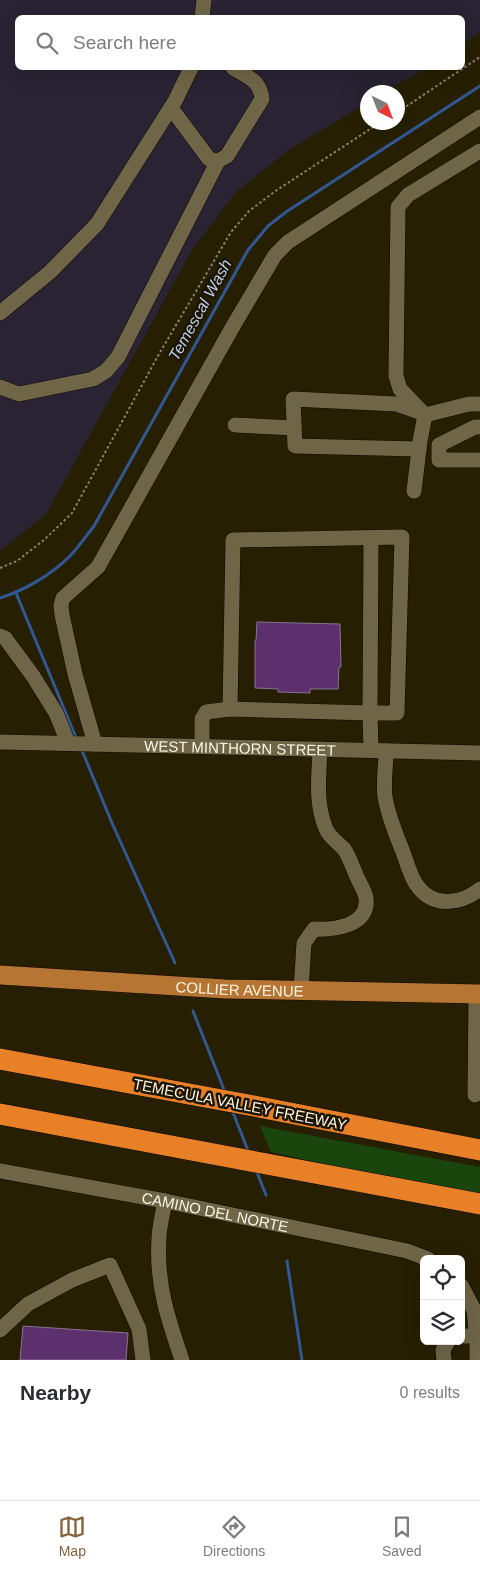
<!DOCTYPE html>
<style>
:root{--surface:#fff;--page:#f7f7f7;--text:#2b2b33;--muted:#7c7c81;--line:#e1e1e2;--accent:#85613a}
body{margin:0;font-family:Helvetica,sans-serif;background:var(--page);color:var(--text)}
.controls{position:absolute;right:15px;bottom:15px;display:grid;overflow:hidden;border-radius:8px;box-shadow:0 5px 20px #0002}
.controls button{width:45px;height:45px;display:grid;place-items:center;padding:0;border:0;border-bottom:1px solid var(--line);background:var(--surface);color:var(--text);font:25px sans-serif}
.compass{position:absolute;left:360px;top:85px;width:45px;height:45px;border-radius:50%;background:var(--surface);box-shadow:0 5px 20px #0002;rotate:138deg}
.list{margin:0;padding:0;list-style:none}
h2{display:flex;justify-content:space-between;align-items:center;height:65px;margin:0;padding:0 20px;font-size:21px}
h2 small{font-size:16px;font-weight:400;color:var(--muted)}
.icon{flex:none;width:28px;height:28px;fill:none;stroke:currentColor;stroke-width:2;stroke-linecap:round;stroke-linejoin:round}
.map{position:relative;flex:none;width:480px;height:1360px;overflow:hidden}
.search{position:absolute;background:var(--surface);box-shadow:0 5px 20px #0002;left:15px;right:15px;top:15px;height:55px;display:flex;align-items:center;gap:12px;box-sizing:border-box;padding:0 18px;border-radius:8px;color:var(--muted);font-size:19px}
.sheet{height:140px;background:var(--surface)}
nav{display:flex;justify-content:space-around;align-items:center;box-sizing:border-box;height:70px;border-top:1px solid var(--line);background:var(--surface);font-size:14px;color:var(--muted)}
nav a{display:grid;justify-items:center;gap:2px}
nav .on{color:var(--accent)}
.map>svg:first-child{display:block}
.industrial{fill:#292333}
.green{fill:#1a460d}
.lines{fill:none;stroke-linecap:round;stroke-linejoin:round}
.stream{stroke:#315894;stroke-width:3}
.building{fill:#5b306c;stroke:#87748f}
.minor-casing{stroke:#100800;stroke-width:16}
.major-casing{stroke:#100800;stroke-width:20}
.highway-casing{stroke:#100800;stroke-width:22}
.path{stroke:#89836b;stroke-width:2;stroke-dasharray:2.5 2.5;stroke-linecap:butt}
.minor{stroke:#6f6547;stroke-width:15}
.major{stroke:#b77534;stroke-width:19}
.highway{stroke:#e78027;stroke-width:21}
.labels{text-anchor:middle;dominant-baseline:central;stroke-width:5;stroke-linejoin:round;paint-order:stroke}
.street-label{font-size:15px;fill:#faf5e4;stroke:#1e1500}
.water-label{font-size:16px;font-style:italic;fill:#b8cff2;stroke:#1e1500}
</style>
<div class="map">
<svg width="480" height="1360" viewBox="0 0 480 1360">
<rect width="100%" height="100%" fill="#271f02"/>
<path class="industrial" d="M 0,0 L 480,0 L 480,32 L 463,44 L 462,18 L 18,18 L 18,68 L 426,68 L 384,92 L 368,92 L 367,103 L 290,149 L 236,192 L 192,250 L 46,514 L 0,551 Z"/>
<path class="green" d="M 260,1126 L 480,1167 L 480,1195 L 382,1177 L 271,1152 Z"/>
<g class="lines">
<path class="stream" d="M 16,593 L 77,740
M 0,598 C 25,590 51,575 70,556 C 79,547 86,536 94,526 L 248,250 L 268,226 L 286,212 L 480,86
M 81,748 L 112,823 L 175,963
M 193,1011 L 225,1092
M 232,1110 L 249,1153
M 256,1170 L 266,1195
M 287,1261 L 302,1360"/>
</g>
<path class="building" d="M 257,622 L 340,624 L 341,667 L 339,667 L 338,689 L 310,689 L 310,693 L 278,692 L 278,689 L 255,688 L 255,641 L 256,641 Z
M 23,1326 L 128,1333 L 126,1360 L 20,1360 Z"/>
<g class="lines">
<g class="minor-casing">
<g id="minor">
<path d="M 202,18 L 204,0"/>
<path d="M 171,108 L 209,159 L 218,161 L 227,156 L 262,99 C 260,80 248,77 233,68"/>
<path d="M 0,313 L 50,272 L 97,224 L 175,101 L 191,68"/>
<path d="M 0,387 L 19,394 L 93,379 L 106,371 L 118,357 L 218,161"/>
<path d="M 425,415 L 400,389 L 396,376 L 398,207 L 408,195 L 480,151"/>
<path d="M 425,415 L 469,404 L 480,404"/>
<path d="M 235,425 L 294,428"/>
<path d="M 480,427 L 475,427 L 439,445 L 439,460 L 480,460"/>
<path d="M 419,449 L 295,446 L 293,399 L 396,404 L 422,413"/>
<path d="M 414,491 L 420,441 L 425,415"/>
<path d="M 0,636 L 5,638 L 33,676 L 56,713 L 68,743"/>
<path d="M 230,709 L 233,540 L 402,537 L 397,713 L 370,713 L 371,750"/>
<path id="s1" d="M 0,742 L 480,753"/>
<path d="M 95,744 L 75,674 L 62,615 L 61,605 L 63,598 L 98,567 L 232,328 L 275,255 L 288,242 L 480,117"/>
<path d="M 202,746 L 202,719 L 206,712 L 230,709 L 370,713 L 371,538"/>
<path d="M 386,751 C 386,766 383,783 385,797 C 388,815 396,835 403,852 C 407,863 410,875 416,884 C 432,908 460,905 480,889"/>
<path d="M 301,991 L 304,943 L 314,929 C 334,930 370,926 366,898 C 365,891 360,884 357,877 C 353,868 350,858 344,849 C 338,842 330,838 326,829 C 315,803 319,777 320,749"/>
<path d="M 475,1095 L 476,994"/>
<path id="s2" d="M 0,1171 L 165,1201 L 407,1251 L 428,1259"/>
<path d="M 165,1201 C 163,1213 159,1227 159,1239 C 156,1284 168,1319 182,1360"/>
<path d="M 461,1285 L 474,1310 L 477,1341 L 477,1360"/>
<path d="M 0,1330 L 28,1304 L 72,1280 L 110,1265 L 139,1329 L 143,1360"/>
<path d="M 461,1336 L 477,1336"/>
<path d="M 444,1360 L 443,1350 L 448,1341"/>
</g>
</g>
<g class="major-casing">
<g id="major">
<path id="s3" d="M 0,975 L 225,989 L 480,994"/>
</g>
</g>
<g class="highway-casing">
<path id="highway" d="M 0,1059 L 254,1106 L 480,1150
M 0,1114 L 480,1204"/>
</g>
<path class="path" d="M 398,112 L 480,57
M 0,568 L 17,561 L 44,540 L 72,513 L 159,354 L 231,232 L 249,211 L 277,190 L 381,122"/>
<use href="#minor" class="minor"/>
<use href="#major" class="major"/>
<use href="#highway" class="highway"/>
</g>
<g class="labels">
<g class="street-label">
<text stroke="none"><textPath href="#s1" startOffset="240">WEST MINTHORN STREET</textPath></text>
<text stroke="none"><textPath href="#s3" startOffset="240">COLLIER AVENUE</textPath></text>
<text transform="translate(240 1104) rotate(11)">TEMECULA VALLEY FREEWAY</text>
<text stroke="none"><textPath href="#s2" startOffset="219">CAMINO DEL NORTE</textPath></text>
</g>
<g class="water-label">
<text transform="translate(200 310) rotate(-61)">Temescal Wash</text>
</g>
</g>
</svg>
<div class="controls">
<button><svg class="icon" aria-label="locate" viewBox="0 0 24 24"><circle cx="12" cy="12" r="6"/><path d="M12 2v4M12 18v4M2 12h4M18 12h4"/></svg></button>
<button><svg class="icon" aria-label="layers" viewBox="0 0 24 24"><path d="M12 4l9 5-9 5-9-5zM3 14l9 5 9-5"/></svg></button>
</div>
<svg class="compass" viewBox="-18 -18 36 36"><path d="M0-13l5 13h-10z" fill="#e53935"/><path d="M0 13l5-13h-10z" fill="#7c7c81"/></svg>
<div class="search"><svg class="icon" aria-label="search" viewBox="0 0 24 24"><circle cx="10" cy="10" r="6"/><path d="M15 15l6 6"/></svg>Search here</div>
</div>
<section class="sheet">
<h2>Nearby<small>0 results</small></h2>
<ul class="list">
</ul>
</section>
<nav>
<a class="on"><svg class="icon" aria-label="map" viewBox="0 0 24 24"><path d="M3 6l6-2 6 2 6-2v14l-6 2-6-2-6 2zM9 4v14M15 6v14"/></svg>Map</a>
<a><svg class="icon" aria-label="directions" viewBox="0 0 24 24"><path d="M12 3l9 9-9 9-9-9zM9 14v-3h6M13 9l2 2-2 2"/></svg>Directions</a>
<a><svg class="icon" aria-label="saved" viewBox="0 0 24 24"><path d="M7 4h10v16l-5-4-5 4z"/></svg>Saved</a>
</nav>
